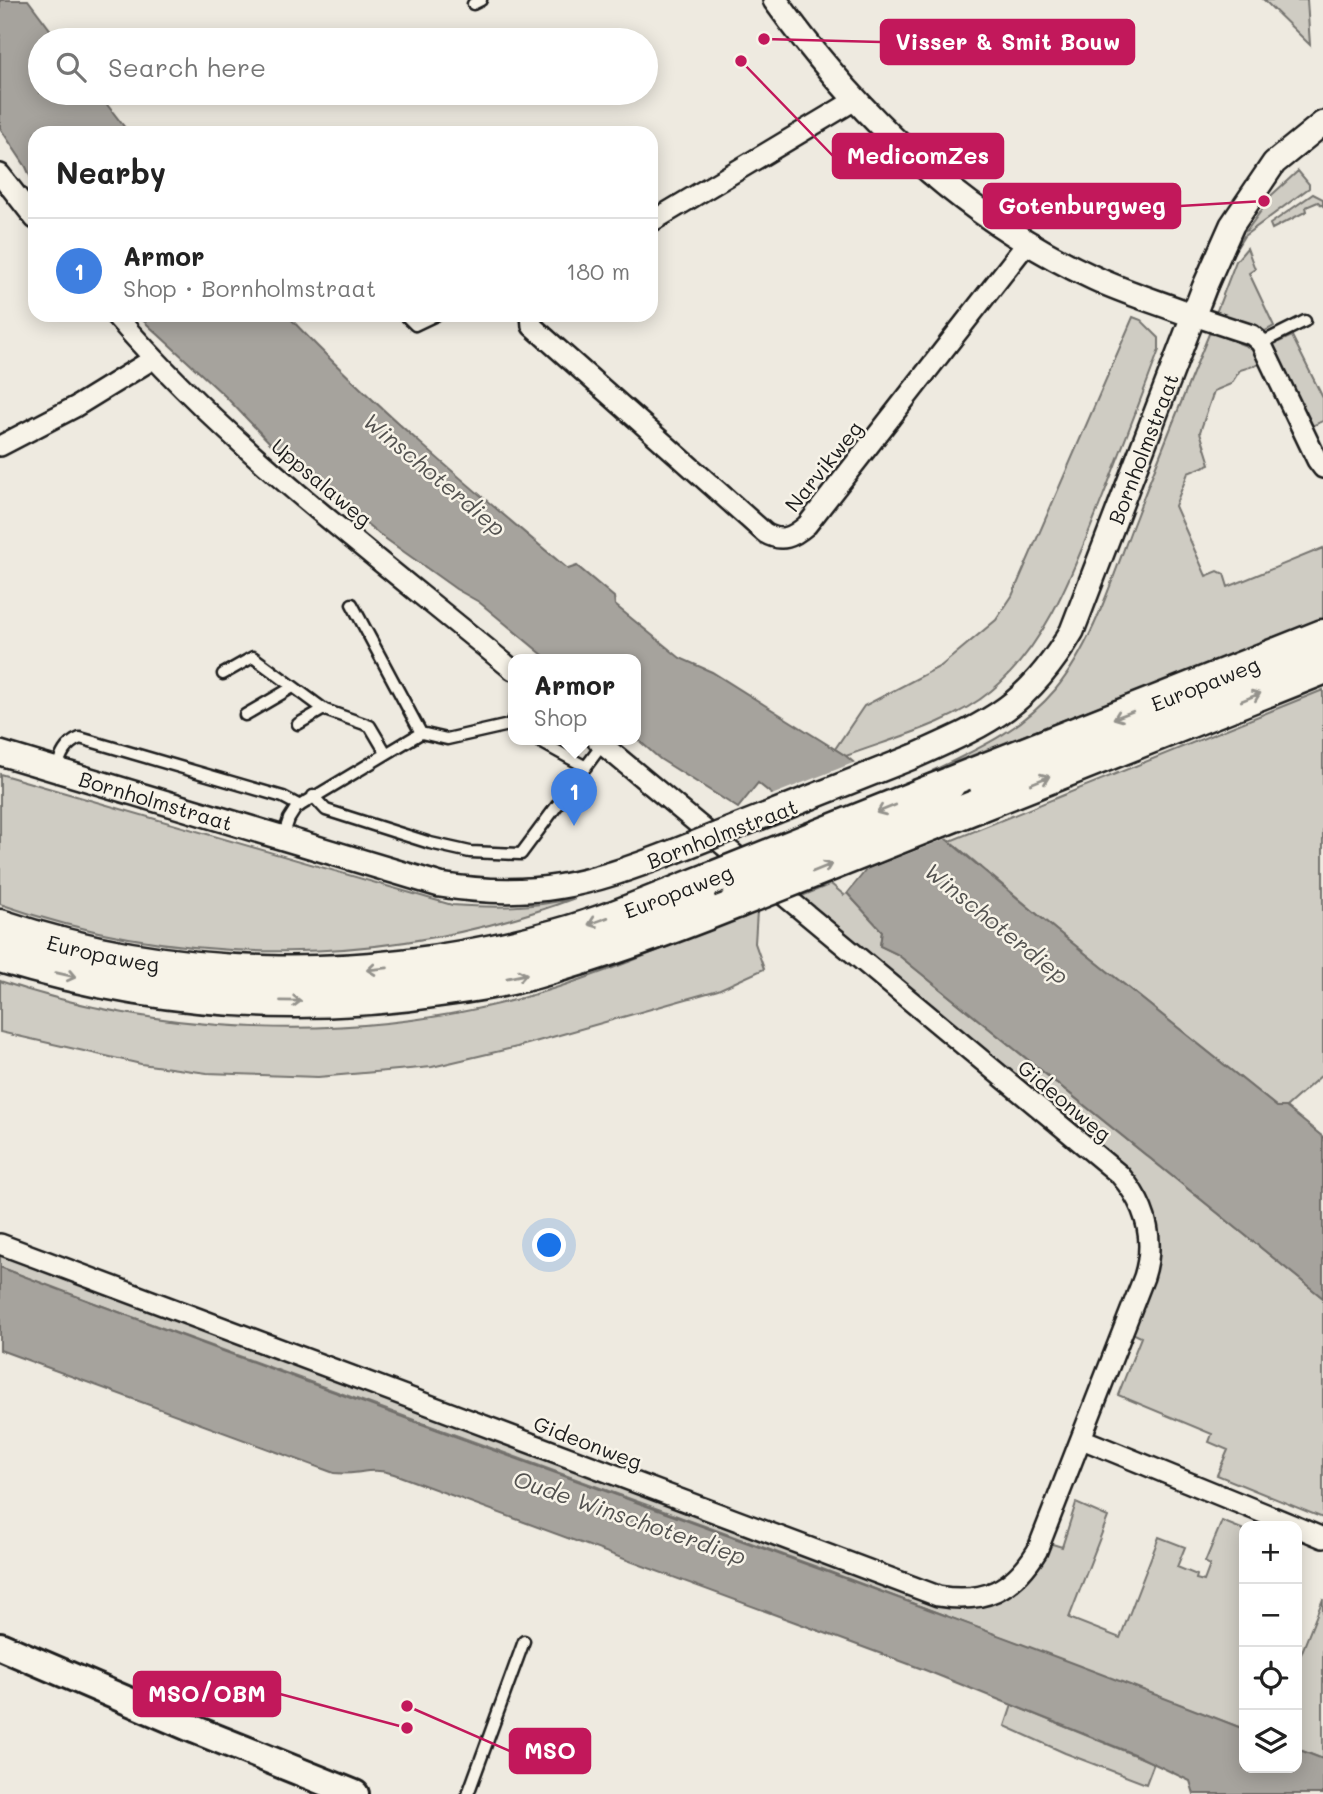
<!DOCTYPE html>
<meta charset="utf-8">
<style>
:root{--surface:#fff;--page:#f2f2f2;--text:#222;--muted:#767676;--line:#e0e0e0;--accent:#b45309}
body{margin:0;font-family:Mali,sans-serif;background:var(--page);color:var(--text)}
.controls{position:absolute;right:21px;bottom:21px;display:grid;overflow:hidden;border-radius:14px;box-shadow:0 4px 18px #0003}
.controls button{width:63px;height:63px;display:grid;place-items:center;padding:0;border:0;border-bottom:2px solid var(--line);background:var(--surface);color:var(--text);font:35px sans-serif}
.you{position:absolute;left:550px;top:1246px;width:24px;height:24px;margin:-18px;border:5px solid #fff;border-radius:50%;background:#1a73e8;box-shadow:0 0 0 10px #1a73e833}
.badge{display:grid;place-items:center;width:46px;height:46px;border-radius:50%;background:var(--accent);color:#fff;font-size:23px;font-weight:700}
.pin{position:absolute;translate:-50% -58px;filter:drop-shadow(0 2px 4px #0008)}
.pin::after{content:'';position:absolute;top:37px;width:24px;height:21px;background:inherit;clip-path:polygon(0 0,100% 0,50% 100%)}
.popup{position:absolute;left:508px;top:654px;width:133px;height:91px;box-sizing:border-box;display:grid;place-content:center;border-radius:14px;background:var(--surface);filter:drop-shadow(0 2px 5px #0005);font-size:23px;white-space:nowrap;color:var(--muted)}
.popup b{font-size:26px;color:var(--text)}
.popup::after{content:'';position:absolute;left:50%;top:100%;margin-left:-14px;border:14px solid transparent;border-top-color:var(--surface)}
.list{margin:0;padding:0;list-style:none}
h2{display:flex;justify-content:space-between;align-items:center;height:91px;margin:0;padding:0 28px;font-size:30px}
h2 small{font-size:23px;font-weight:400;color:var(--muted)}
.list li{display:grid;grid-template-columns:46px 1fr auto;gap:21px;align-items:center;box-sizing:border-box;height:105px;padding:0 28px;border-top:2px solid var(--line)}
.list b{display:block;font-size:26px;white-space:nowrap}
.list p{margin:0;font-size:23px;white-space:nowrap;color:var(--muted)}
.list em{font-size:23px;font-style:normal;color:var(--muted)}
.icon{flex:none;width:38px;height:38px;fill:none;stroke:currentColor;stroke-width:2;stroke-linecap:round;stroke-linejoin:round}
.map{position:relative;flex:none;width:1323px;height:1794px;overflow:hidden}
.search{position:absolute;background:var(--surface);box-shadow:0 4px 18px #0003;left:28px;top:28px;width:630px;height:77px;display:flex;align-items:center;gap:18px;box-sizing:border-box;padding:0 24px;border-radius:38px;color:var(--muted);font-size:26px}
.panel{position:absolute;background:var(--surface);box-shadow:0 4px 18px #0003;left:28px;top:126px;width:630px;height:196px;border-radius:21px}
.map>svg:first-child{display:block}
.green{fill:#cfccc3;stroke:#767470;stroke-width:2}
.water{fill:#a6a39d;stroke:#6f6d69;stroke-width:2}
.pier{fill:#eeeae0}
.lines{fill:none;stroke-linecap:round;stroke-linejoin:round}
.service-casing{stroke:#1c1c1c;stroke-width:15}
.minor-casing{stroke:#1c1c1c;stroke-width:24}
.tertiary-casing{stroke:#1c1c1c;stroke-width:28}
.secondary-casing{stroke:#1c1c1c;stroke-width:32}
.trunk-casing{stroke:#1c1c1c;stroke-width:37}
.service{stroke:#f7f3e8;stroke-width:10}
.minor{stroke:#f7f3e8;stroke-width:19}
.tertiary{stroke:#f7f3e8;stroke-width:23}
.secondary{stroke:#f7f3e8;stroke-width:26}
.trunk{stroke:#f7f3e8;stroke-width:32}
.tertiary-bridge-casing{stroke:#1c1c1c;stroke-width:28;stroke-linecap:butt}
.trunk-bridge-casing{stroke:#1c1c1c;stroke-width:37;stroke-linecap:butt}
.tertiary-bridge{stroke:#f7f3e8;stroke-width:23}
.trunk-bridge{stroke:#f7f3e8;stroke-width:32}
.oneway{stroke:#94928c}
.labels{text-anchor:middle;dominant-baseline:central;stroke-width:5;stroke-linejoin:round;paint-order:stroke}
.street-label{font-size:21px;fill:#1c1c1c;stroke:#f7f3e8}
.water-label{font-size:23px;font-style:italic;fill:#535250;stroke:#f7f3e8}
.leader{fill:none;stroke:#c2185b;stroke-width:2.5}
.callout-dot{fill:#c2185b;stroke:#f7f3e8;stroke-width:2.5}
.callout{fill:#c2185b;stroke:#c2185b;stroke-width:2.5}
.callout-label{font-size:23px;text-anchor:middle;font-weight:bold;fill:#fff}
</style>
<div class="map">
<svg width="1323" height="1794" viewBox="0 0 1323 1794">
<rect width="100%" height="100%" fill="#eeeae0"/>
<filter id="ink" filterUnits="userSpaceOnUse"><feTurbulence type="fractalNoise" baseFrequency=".0143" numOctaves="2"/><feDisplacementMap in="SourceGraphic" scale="14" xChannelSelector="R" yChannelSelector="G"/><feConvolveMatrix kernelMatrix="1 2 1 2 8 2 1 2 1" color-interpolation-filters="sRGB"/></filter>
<g filter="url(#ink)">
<path class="green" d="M 1264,0 L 1307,0 L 1310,45 Z
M 1298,171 L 1309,184 L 1309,188 L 1244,236 L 1228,262 L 1211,307 L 1211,302 L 1241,234 L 1247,230 L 1266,204 L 1264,202 Z
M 1313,194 L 1323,199 L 1323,206 L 1318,202 L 1306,207 L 1307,211 L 1272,229 L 1270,224 Z
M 1247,248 L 1255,269 L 1249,273 L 1274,326 L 1265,331 L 1216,313 L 1236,261 Z
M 1133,317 L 1141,320 L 1159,338 L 1159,350 C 1140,402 1120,453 1100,504 C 1074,569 1047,645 991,691 C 951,724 894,738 846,756 L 835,749 L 864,706 L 941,666 L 996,620 L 1012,596 Z
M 1214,333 L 1251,348 L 1260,364 L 1240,370 L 1231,384 L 1214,391 L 1200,432 L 1210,464 L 1188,473 L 1175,506 L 1206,576 L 1218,571 L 1224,574 L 1228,587 L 1323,548 L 1323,619 L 932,771 C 978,749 1021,730 1055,690 C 1094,643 1114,573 1136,517 C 1159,456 1184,395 1209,334 Z
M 1292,336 L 1323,398 L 1323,421 L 1310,427 L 1272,345 Z
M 1323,690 L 1323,1074 L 1286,1107 L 1277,1107 L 1056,930 L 950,841 Z
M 0,774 L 452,905 C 496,908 531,908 575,898 C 391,967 185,969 0,904 Z
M 831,884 L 844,895 L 847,893 L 882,931 L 880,946 L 897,954 L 1323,1298 L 1323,1518 L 1217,1475 L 1228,1450 L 1209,1442 L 1212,1434 L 1118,1395 L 1141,1337 L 1132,1333 L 1149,1205 L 797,898 Z
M 757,911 L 755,943 L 764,969 L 718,990 L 517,1047 L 432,1067 L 318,1077 L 207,1073 L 141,1064 L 0,1032 L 0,981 C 161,1036 353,1043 518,999 C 600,977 678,941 757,911 Z
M 0,1254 L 987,1603 C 1022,1593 1033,1574 1049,1543 L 1062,1547 L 1076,1503 L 1108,1517 L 1069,1618 L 1120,1638 L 1159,1537 L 1185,1547 L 1177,1567 L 1197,1575 L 1196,1579 L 1204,1581 L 1210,1565 L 1205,1562 L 1222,1521 L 1244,1530 L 1244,1729 L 817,1567 L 53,1288 L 0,1267 Z
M 1323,1599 L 1323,1759 L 1297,1749 L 1297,1654 L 1301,1654 Z
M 1012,1705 L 1154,1763 L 1146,1784 L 1065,1753 L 1005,1726 Z"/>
<path class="water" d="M 0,0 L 28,0 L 58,40 L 40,40 L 40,93 L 98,93 L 129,133 L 35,133 L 35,187 L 26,167 L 0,128 Z
M 137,315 L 287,315 C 374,407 471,488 568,569 L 577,566 L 614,597 L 615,605 L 680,658 L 712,672 L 846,756 L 1056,930 L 1277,1107 L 1286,1107 L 1323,1137 L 1323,1298 L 897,954 L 880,946 L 882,931 L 847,893 L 865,871 L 864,869 L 758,783 L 738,808 L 660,759 L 635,737 L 635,660 L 549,660 L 479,602 L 456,589 L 379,534 L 271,444 L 225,396 Z
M 0,1267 C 413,1426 832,1568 1244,1729 L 1244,1768 L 1297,1768 L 1297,1749 L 1323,1759 L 1323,1794 L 1194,1794 L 1190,1781 L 1136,1755 L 925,1670 L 394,1474 C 369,1466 358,1476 334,1473 L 0,1350 Z"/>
<path class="pier" d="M 858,761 L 951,837 L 864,871 L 845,895 L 844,891 L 861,870 L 769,796 Z"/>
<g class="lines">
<g class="service-casing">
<path id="service" d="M 473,4 L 481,0
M 405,315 L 415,325 L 436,315
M 1261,343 L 1305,321
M 352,604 L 421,733
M 223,674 L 253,657 L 325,710 L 370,726 L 386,753
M 245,715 L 293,687
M 298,724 L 324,709
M 537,740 L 586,767
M 56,770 C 61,755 65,744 80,738 L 283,797 L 300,806
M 313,796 L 326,810 L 430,843 L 470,852 L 521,854 L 602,745
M 283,837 L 289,819 L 296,808 L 421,733 L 447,739 L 509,725 L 513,720
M 468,1794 L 524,1641"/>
</g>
<g class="minor-casing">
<path id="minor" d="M 0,174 L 35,219
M 651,222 L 855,100
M 115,315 C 230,449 377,557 513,670
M 531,315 L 532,326 L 765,533 C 782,543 793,537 807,525 L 1027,243
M 1194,316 L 1252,335 L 1261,343 L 1317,460 L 1323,468
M 0,446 L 75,407 L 153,359
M 0,1244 C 313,1360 625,1480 938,1596 C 984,1604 1013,1590 1037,1551 L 1144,1277 C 1156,1239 1146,1205 1120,1175 L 597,740
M 1082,1439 L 1295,1526
M 1297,1527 L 1323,1538"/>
</g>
<g class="tertiary-casing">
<g id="tertiary">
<path d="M 775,0 C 859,117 962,217 1094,278 C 1126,293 1161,303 1194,316"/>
<path id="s1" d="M 0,753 L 440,885 C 533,900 588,885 673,852"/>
<path id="s2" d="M 915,756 C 991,722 1028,706 1072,631 L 1204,288 L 1232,225 L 1274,163 L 1323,123"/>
</g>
</g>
<g class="secondary-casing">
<path id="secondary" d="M 0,1646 L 196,1730 L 355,1794"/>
</g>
<g class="trunk-casing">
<g id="trunk">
<path id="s3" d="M 949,784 L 1323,636"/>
<path d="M 977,806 L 1323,668"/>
<path id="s4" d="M 0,926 C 181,987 376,986 559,935 C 610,921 659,899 708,880"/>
<path d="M 0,956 C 145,1000 296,1013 447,989 C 476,985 507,980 535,972 C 604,953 671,928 736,902"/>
</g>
</g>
<use href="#service" class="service"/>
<use href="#minor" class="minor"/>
<use href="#tertiary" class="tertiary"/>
<use href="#secondary" class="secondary"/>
<use href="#trunk" class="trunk"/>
<g class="tertiary-bridge-casing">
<path id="tertiary-bridge" d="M 673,852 L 915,756"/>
</g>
<g class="trunk-bridge-casing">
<path id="trunk-bridge" d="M 708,880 L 949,784
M 736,902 L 977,806"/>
</g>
<use href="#tertiary-bridge" class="tertiary-bridge"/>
<use href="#trunk-bridge" class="trunk-bridge"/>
</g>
<defs><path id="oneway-shaft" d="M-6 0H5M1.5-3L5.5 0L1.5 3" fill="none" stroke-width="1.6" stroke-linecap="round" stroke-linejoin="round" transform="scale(1.75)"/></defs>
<g class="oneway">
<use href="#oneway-shaft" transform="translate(1251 697) rotate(-22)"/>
<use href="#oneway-shaft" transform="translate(1123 715) rotate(159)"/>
<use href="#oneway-shaft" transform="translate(1040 780) rotate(-22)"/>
<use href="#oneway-shaft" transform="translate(886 809) rotate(158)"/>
<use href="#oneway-shaft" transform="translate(822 868) rotate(-22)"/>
<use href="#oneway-shaft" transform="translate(598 921) rotate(160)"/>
<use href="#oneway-shaft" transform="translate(377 969) rotate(174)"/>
<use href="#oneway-shaft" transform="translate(66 975) rotate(13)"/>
<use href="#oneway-shaft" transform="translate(517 976) rotate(-12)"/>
<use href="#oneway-shaft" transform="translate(291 1001) rotate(1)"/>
</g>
</g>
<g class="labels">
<g class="street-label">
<text stroke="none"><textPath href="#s2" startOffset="401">Bornholmstraat</textPath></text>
<text transform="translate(823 466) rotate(-51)">Narvikweg</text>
<text transform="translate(322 482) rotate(40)">Uppsalaweg</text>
<text stroke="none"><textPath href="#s3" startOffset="275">Europaweg</textPath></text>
<text stroke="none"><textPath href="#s1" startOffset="163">Bornholmstraat</textPath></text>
<text transform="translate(722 833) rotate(-21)">Bornholmstraat</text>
<text transform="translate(678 891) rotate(-21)">Europaweg</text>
<text stroke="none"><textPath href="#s4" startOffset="107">Europaweg</textPath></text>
<text transform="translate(1065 1100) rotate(40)">Gideonweg</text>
<text transform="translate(588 1442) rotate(21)">Gideonweg</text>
</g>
<g class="water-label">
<text transform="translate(435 474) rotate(40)">Winschoterdiep</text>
<text transform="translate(997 923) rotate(39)">Winschoterdiep</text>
<text transform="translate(630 1517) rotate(19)">Oude Winschoterdiep</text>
</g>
</g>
<path class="leader" d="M764 39L881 42M741 61L833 156M1264 201L1180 206M407 1728L280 1694M407 1706L510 1751"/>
<g class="callout-dot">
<circle cx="764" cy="39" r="7"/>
<circle cx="741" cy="61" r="7"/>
<circle cx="1264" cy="201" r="7"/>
<circle cx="407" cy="1728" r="7"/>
<circle cx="407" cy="1706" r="7"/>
</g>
<g class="callout">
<rect x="881" y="20" width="253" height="44" rx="7"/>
<rect x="833" y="134" width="170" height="44" rx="7"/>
<rect x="984" y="184" width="196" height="44" rx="7"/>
<rect x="134" y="1672" width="146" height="44" rx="7"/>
<rect x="510" y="1729" width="80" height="44" rx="7"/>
</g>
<g class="callout-label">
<text x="1008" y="50">Visser &amp; Smit Bouw</text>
<text x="918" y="164">MedicomZes</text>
<text x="1082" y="214">Gotenburgweg</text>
<text x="207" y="1702">MSO/OBM</text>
<text x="550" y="1759">MSO</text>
</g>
</svg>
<div class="controls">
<button>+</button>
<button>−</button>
<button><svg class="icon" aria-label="locate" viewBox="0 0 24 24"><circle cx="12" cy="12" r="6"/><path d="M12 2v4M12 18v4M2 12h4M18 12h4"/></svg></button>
<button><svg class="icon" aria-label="layers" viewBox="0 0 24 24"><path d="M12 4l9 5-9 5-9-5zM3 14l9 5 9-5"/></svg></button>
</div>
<div class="you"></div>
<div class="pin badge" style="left:574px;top:826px;background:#3f7fe0">1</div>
<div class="popup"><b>Armor</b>Shop</div>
<div class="search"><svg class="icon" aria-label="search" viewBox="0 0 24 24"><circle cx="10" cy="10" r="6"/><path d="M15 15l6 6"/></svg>Search here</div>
<section class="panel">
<h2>Nearby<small></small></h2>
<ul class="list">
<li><span class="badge" style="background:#3f7fe0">1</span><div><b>Armor</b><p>Shop · Bornholmstraat</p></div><em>180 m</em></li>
</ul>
</section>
</div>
